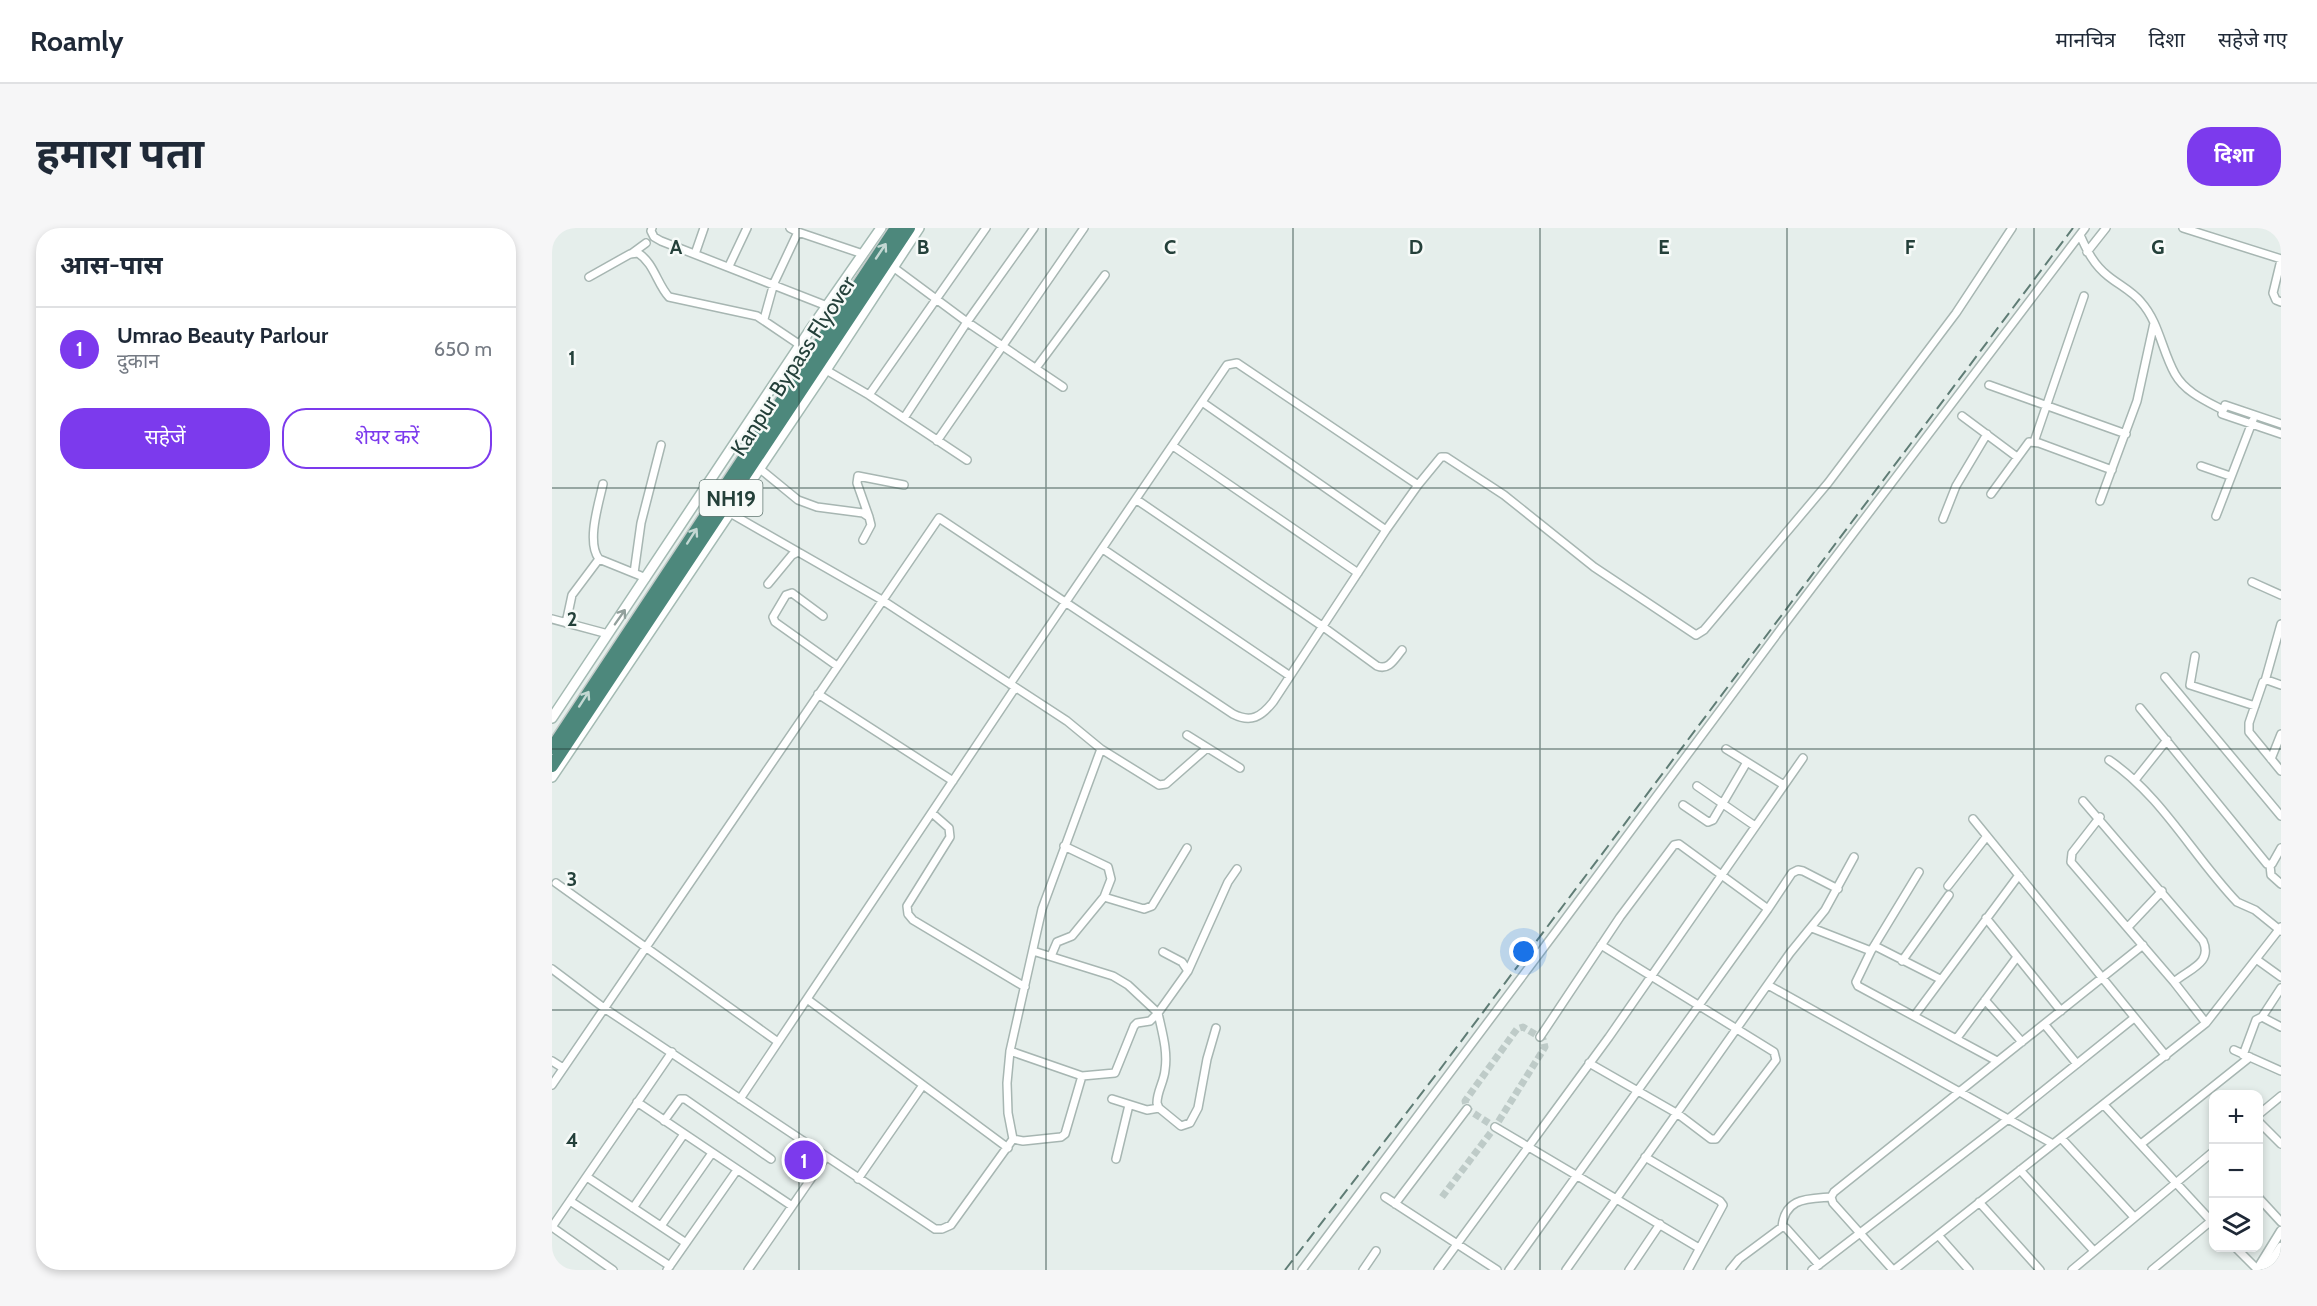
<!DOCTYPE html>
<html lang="hi">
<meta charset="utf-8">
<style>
:root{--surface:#fff;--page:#f6f6f7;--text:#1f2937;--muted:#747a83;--line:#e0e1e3;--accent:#7c3aed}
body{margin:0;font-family:Cabin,"Noto Sans Devanagari",sans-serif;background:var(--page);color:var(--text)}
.controls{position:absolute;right:18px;bottom:18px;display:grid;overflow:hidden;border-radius:12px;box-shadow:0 3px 9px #0003}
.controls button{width:54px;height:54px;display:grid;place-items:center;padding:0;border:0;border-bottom:2px solid var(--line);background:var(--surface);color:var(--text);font:30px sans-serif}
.you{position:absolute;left:972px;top:724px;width:21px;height:21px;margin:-15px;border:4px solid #fff;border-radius:50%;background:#1a73e8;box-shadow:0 0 0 9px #1a73e833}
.badge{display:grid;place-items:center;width:39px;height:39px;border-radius:50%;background:var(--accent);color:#fff;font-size:20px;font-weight:700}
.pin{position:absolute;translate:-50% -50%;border:3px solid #fff;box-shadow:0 2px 6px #0006}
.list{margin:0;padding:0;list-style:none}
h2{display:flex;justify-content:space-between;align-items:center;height:78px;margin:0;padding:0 24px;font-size:26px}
h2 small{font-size:20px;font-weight:400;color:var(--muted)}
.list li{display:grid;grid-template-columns:39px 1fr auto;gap:18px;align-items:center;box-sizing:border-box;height:84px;padding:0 24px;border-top:2px solid var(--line)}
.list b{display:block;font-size:22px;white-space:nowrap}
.list p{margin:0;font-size:20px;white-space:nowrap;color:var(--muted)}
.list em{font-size:20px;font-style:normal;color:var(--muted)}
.actions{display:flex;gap:12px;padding:18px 24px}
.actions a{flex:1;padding:14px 0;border:2px solid var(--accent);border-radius:24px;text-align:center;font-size:21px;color:var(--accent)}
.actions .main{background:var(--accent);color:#fff}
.icon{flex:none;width:33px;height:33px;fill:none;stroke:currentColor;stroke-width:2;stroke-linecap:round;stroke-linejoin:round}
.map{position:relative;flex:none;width:1729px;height:1042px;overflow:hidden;border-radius:24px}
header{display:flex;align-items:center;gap:36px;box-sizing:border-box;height:84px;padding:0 30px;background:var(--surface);border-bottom:2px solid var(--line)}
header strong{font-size:28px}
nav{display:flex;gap:33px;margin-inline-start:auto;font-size:21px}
.intro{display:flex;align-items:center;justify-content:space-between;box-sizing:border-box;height:144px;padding:0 36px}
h1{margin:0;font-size:42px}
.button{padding:15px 27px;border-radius:24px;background:var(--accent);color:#fff;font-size:21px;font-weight:700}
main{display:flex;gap:36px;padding:0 36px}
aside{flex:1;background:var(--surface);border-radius:24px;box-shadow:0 3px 9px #0003}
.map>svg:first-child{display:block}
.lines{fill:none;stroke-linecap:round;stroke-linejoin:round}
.minor-tunnel{stroke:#becbc8;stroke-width:7;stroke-dasharray:7 3.5;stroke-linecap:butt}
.minor-casing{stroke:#a7b6b2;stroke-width:10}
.tertiary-casing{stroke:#a7b6b2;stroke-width:11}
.secondary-casing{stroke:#a4bab3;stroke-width:12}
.trunk-casing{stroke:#c2cac8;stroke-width:15}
.minor{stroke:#fff;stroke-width:7}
.tertiary{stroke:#fff;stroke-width:8}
.secondary{stroke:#fff;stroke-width:9}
.trunk{stroke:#4d887c;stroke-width:12}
.rail{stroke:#5f7c75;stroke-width:2;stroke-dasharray:12 6;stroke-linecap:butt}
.oneway{stroke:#c3d8d3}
.oneway2{stroke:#92a09c}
.grid{fill:none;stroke:#24403a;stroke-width:1.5;stroke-opacity:0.55}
.labels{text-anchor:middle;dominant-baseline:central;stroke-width:5;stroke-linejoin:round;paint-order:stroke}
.shield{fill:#f6faf8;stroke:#637873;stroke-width:1.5}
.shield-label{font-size:21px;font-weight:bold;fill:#24403a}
.street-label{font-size:22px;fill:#24403a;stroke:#f6faf8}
.grid-label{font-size:20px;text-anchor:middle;font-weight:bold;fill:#24403a;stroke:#f6faf8;stroke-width:5;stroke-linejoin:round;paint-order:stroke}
</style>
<header>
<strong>Roamly</strong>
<nav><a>मानचित्र</a><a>दिशा</a><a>सहेजे गए</a></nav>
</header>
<div class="intro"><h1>हमारा पता</h1><a class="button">दिशा</a></div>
<main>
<aside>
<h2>आस-पास<small></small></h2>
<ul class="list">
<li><span class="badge">1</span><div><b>Umrao Beauty Parlour</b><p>दुकान</p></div><em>650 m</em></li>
</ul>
<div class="actions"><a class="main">सहेजें</a><a>शेयर करें</a></div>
</aside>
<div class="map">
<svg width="1729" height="1042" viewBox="0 0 1729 1042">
<rect width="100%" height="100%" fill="#e5eeeb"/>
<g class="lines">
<path class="minor-tunnel" d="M 890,969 L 943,899 L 993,819 L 991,811 L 971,799 L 965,801 L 913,873 L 915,881 L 943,899"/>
<g class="minor-casing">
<path id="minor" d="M 100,0 L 99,3 L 102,9 L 109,13 L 275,78
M 1631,0 L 1729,31
M 246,4 L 311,26
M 1528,7 C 1535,23 1542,37 1556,48 C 1567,57 1580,63 1589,74 C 1607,94 1610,123 1623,146 C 1633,164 1654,173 1671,182
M 1535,24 L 1554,0
M 79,26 L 94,15
M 143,26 L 152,0
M 1729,32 L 1721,65 L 1724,72 L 1729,74
M 177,38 L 195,0
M 341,39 L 415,94 L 511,159
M 37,49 L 78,26 L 86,25 C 102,35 105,56 117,69 L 205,88 L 248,117
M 212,91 L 222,55 L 246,4 L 238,0
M 484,140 L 553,47
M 274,142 L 317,167 L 415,232
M 1437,157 L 1574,206
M 317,167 L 434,0
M 650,174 L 834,302
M 1410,188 L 1465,229
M 352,190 L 415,94 L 482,0
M 1729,196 L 1673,177 L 1670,186 L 1729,206
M 385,213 L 532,0
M 1482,214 L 1532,68
M 621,218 L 806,345
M 1649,238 L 1678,248
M 207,240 L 246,272 L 265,279 L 311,285 L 317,289 L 319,297 L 311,312
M 51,256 C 47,275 34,314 47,331 L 94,350
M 1439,266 L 1477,214 L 1487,215 L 1560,242
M 585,272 L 770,398 L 825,438 C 837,443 843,430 850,422
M 1548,273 L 1585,173 L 1602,95
M 1664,288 L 1701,192
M 317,289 L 305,255 L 306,248 L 352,257
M 1391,291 L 1404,258 L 1435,206
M 551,321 L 738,448
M 82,345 L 89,295 L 109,217
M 1700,354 L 1729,367
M 216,356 L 240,327 L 246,324
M 271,388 L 240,365 L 234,367 L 221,389 L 223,394 L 285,438
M 0,391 L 56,406
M 14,395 L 20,367 L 47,331
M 1643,428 L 1638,457 L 1703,478
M 1613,449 L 1729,588
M 1713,453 L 1729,396
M 458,456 L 675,137 L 685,135 L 866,257
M 1729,457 L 1715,452 L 1711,454 L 1697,495 L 1697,504 L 1729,543
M 266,466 L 401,553
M 1588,480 L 1715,636 L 1720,636 L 1729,620
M 635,507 L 688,540
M 549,521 L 607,557 L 614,556 L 655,520
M 1174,521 L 1232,557
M 1719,531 L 1729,506
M 1557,532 C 1610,568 1641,628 1685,674 L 1703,682 L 1729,703
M 1583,552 L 1615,512
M 1145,558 L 1203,598
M 1531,573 L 1651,713 C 1661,735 1637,741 1622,754
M 1131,577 L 1156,594 L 1161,592 L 1195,534
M 380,585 L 397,600 L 398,609 L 355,678 L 356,686 L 361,692 L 473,759
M 1548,589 L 1520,625 L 1519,634 L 1622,754 L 1654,795
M 1421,591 L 1614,828
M 512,618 L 556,639 L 559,651 L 552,669
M 1718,637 L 1719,647 L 1729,656
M 1367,644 L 1319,723 L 1304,754 L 1306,758 L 1445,833
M 4,655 L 226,814
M 1396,658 L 1435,608
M 1434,690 L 1509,783
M 1576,699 L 1610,663
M 1260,700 L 1319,723
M 1323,718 L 1388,751
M 481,723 L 561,748 L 576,757 L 606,785 L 636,743 L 630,734 L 611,724
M 499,728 L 505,714 L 520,708 L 552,669 L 592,681 L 600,678 L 635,620
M 1704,731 L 1729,749
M 1350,733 L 1397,667
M 0,741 L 52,780 L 383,1001 L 390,1001 L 399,997 L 461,911 L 456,885 L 455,855 L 458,823 L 490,681 L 549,521 L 515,493 L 330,372 L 178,285
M 636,743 L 676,654 L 685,641
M 1216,757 L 1501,916
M 255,771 L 456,920
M 1433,772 L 1470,814
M 606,785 C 610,804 616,823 613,842 C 612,854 605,863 605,875 L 607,880 L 629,898 L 638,895 L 646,880 L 655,831 L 664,800
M 1363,787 L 1467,647
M 1710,789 L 1729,760
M 1493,797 L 1525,836
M 988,809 L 1068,689 L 1122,617 L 1127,616 L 1216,681
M 1405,810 L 1465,729
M 1682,822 L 1729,843
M 458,823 L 530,848 L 513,906 L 509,909 L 471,913 L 461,911
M 1691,827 L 1704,792 L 1710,789 L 1729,799
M 0,833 L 11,840
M 1037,835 L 1126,886 L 1159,911 L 1164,911 L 1224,832 L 1222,824 L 1049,717
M 530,848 L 563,845 L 582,798 L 585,795 L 598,793 L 606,785
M 0,857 L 387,290 L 681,486 C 699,495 709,489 721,474 L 834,302 L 866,257 L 889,229 L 894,229 L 952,267 L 1042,339 L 1144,407 L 1152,402 L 1276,255 L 1404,85 L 1460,0
M 188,871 L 463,460
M 560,871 L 595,882 L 607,880
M 85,874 L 240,978
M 1552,877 L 1662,996
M 1706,887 L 1729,868
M 112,893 L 128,871 L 133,871 L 219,931
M 1706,893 L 1729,916
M 943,899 L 1147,1020
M 1509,910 L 1582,989
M 1589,916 L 1698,829
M 1093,929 L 1168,973 L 1171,977 L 1136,1042
M 564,931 L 577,877
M 1468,942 L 1542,1023
M 35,949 L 134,1015
M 306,951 L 371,857
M 833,969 L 945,1042
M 1706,969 L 1729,994
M 18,973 L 118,1038
M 1427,974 L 1488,1042
M 843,976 L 915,881
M 81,980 L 132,906
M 109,998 L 160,925
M 0,999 L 120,824
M 0,999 L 61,1042
M 1230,999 C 1233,969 1256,971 1279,969
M 1386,1007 L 1417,1042
M 1684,1020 L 1705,1041
M 115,1042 L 185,942
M 196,1042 L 274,929
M 750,1042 L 1005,702 L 1231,398 L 1533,0
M 811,1042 L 824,1023
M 886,1042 L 1057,809 L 1251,530
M 957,1042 L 1216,681 L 1240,645 L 1246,642 L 1251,643 L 1286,661
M 1014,1042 L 1238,725 L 1273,682 L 1302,629
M 1077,1042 L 1108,996
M 1178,1042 L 1187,1031 L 1230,999 L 1234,1000 L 1267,1037
M 1260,1042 L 1455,892 L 1582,790
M 1341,1042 L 1281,975 L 1279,969 L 1282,964 L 1591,717
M 1342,1042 L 1654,795 L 1729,699
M 1520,1042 L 1662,923
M 1600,1042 L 1659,993"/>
</g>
<g class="tertiary-casing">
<path id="tertiary" d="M 1705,1042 L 1729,1003
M 1714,1042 L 1729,1019"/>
</g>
<g class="secondary-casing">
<path id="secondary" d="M 0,490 L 258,102 L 329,0
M 0,549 L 274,142 L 367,0"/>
</g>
<g class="trunk-casing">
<path id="trunk" d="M 0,520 L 344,0
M 0,538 L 357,0"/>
</g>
<use href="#minor" class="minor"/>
<use href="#tertiary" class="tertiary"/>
<use href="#secondary" class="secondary"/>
<use href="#trunk" class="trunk"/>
<path class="rail" d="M 733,1042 L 886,844 L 1521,0"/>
</g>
<defs><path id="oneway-shaft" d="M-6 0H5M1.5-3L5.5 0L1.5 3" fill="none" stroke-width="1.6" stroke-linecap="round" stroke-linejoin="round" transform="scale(1.5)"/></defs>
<g class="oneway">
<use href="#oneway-shaft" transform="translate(329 23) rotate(-56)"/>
<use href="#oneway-shaft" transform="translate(140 308) rotate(-57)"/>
<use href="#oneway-shaft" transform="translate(32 471) rotate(-57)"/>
</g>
<use class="oneway2" href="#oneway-shaft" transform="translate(68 389) rotate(-55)"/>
<path class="grid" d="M 247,0 L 247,1042M 494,0 L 494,1042M 741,0 L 741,1042M 988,0 L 988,1042M 1235,0 L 1235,1042M 1482,0 L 1482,1042M 0,260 L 1729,260M 0,521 L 1729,521M 0,782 L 1729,782"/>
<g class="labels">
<rect class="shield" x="147.5" y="252" width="63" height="36" rx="4.5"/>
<g class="shield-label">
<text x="179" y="270">NH19</text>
</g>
<g class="street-label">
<text transform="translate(241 138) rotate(-57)">Kanpur Bypass Flyover</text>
</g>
</g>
<g class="grid-label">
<text x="124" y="26">A</text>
<text x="371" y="26">B</text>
<text x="618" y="26">C</text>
<text x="864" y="26">D</text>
<text x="1112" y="26">E</text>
<text x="1358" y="26">F</text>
<text x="1606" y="26">G</text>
<text x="20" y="137">1</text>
<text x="20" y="398">2</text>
<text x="20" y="658">3</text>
<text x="20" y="919">4</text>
</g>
</svg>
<div class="controls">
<button>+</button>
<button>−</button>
<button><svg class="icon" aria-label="layers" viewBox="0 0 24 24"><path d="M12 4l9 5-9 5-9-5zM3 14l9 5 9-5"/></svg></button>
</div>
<div class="you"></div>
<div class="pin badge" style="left:252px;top:932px">1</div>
</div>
</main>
